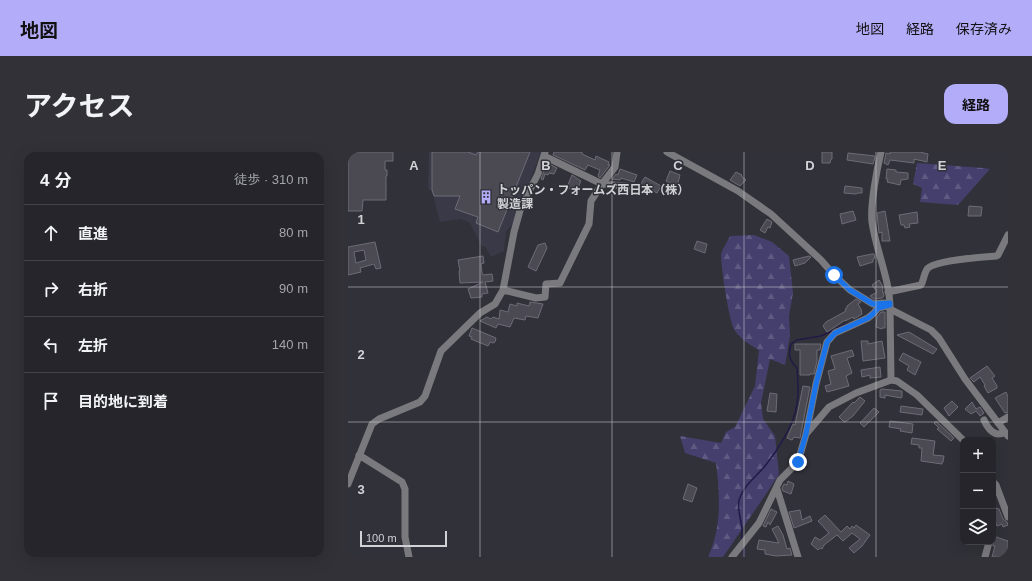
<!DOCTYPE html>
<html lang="ja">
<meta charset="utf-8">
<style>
:root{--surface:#25252b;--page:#313137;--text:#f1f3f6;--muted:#a3a5a9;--line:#424247;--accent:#b3acf9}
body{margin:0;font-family:Helvetica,"Noto Sans JP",sans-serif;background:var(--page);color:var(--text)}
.controls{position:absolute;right:12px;bottom:12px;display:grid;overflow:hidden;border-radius:8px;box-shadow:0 4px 16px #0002}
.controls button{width:36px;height:36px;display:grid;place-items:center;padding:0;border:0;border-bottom:1px solid var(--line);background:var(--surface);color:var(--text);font:20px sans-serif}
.scale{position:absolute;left:12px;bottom:10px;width:87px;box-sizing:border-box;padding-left:4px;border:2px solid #d1d1d6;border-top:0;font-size:11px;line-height:14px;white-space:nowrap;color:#d1d1d6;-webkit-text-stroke:3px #313139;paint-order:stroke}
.stop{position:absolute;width:12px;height:12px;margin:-9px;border:3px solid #1a73e8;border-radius:50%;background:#fff}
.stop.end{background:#1a73e8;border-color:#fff;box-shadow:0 1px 4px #0008}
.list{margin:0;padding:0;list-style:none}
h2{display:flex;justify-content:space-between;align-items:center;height:52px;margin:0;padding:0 16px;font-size:17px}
h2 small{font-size:13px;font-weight:400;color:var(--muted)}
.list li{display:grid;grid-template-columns:26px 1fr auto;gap:12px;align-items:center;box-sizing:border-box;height:56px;padding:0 16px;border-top:1px solid var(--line)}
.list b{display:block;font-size:15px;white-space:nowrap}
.list em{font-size:13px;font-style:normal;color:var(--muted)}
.icon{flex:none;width:22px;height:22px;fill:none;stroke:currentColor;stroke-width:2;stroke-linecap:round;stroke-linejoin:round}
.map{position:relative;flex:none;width:660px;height:405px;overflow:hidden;border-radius:12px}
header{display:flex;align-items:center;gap:24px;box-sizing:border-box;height:56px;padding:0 20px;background:var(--accent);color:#111}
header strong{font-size:19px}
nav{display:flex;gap:22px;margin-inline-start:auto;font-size:14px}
.intro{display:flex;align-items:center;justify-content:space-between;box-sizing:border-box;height:96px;padding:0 24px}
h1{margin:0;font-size:28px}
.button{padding:10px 18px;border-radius:12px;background:var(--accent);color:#111;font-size:14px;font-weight:700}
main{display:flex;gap:24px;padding:0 24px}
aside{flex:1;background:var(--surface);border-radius:12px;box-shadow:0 4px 16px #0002}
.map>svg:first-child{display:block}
.built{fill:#3a3947}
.forest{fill:url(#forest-firs)}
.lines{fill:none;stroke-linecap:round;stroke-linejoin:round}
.stream{stroke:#221947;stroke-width:1.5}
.building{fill:#4b4a53;stroke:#6d6c76;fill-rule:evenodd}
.minor{stroke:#7a7a7e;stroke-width:7}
.route{stroke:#1a73e8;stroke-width:5}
.grid{fill:none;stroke:#d1d1d6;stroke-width:1;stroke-opacity:0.55}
.labels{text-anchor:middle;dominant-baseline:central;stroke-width:3;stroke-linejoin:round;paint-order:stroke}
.poi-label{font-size:12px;font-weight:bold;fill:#d1d1d6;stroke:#313139;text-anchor:start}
.grid-label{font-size:13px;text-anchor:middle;font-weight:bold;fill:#d1d1d6;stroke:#313139;stroke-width:3;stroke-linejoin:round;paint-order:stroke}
</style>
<header>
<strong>地図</strong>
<nav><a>地図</a><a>経路</a><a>保存済み</a></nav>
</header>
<div class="intro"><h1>アクセス</h1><a class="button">経路</a></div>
<main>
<aside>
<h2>4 分<small>徒歩 · 310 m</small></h2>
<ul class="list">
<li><svg class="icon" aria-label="ahead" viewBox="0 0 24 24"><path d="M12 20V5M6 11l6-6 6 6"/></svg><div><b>直進</b></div><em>80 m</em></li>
<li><svg class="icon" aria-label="right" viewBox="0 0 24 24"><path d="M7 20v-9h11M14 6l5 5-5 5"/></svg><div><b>右折</b></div><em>90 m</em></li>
<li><svg class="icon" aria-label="left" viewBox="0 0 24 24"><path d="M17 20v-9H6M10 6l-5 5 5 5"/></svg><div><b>左折</b></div><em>140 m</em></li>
<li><svg class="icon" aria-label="arrive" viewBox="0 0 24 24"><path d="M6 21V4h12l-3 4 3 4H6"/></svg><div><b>目的地に到着</b></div></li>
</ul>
</aside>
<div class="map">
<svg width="660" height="405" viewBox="0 0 660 405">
<defs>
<pattern id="forest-firs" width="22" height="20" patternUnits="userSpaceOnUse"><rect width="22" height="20" fill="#453f6e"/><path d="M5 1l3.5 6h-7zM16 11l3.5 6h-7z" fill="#5f5a82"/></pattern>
</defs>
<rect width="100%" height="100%" fill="#313139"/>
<path class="built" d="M 81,0 L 193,0 L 165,72 L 158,79 L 156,99 L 143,105 L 137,94 L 134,95 L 122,71 L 113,67 L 92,70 L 84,39 L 80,37 Z"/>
<path class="forest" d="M 569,11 L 635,16 L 642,17 L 610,53 L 572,50 L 574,36 L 565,32 Z
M 406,83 L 424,90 L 441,104 L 445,141 L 441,164 L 442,184 L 437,213 L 422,207 L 413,251 L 415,267 L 427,284 L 431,322 L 420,339 L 375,405 L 360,405 C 374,375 372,343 368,311 L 337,301 L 332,284 L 373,291 L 378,280 L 387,275 L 407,234 L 411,198 C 402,193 394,188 387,179 C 381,170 373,115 373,103 C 374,97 380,89 382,84 Z"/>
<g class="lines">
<path class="stream" d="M 489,176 L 500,171
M 394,388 C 393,384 394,380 394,376 C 393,367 389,357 391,348 C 395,334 408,325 417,314 C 430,298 446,273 449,252 C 451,240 450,228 449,216 C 441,208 440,203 443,192 L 449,188 L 473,184 L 486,178
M 396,405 L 396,395"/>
</g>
<path class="building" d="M 0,0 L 45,0 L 45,9 L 37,9 L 37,18 L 39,18 L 39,24 L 38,24 L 38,48 L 15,48 L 14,59 L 0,59 Z
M 84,0 L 120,0 L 128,3 L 130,0 L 182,0 L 150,80 L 128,71 L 130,65 L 107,57 L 112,44 L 86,44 L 84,38 Z
M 206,0 L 234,0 L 234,2 L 247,8 L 248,4 L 261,10 L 260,13 L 262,13 L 252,26 L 250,24 L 252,18 L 240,13 L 237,18 L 205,3 Z
M 474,0 L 484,0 L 484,7 L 483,7 L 482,11 L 474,11 Z
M 542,0 L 572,0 L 580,2 L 579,10 L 566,7 L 566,11 L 542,8 L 540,13 L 536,11 L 538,1 L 542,2 Z
M 500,1 L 527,4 L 526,9 L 525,12 L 499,8 Z
M 199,11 L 209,16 L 206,22 L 201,21 L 200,23 L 197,22 L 195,28 L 193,27 Z
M 272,17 L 289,23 L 286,30 L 273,26 L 272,28 L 264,27 L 268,22 L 270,23 Z
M 539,17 L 548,18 L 548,20 L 560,21 L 560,27 L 553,28 L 552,33 L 539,30 L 540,27 L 538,27 Z
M 322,19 L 332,23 L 328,39 L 322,37 L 324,32 L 318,29 Z
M 388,20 L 394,23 L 393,24 L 398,28 L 392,34 L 382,28 Z
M 224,23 L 233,29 L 228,40 L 219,35 Z
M 297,25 L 313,34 L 309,41 L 300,36 L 299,38 L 293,34 L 292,33 Z
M 497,34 L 514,36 L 514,41 L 510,41 L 508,42 L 496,41 Z
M 621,54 L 634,55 L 633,64 L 620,64 Z
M 505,59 L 508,68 L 494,72 L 492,62 Z
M 537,59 L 542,89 L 534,89 L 534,80 L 531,81 L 529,61 Z
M 569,60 L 570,71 L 561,72 L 562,75 L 557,76 L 556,73 L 553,73 L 551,63 Z
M 419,67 L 424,70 L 422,76 L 420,75 L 417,81 L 412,78 Z
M 349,89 L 359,92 L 357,101 L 346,97 Z
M 27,90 L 33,116 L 28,117 L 26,112 L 12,116 L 13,120 L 0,123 L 0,95 ZM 16,98 L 18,108 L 8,111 L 6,100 Z
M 197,91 L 199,96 L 188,119 L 180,115 L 190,93 Z
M 524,102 L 526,102 L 527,106 L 525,107 L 525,110 L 512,114 L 509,105 Z
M 135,104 L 136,111 L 133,112 L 134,121 L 135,123 L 144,122 L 145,129 L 137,130 L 140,141 L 134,142 L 134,145 L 124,146 L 123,146 L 120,137 L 135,130 L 112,131 L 111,119 L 112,119 L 110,108 Z
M 461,104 L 463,105 L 457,111 L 447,114 L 445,108 Z
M 531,128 L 534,133 L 535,137 L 534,137 L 536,144 L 534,146 L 526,147 L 522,144 L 529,140 L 524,133 Z
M 508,147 L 513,150 L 510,152 L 514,159 L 513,159 L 514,162 L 506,167 L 505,165 L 497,169 L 497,168 L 479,180 L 475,174 L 478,170 L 498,159 L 497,157 L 499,156 L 499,154 Z
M 182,150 L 195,152 L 190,166 L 178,164 L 177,168 L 166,166 L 162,175 L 150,172 L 148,176 L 132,169 L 139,165 L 143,167 L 145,165 L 151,167 L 152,158 L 160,160 L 162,152 L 169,154 L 169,151 L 181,154 Z
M 533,160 L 537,160 L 537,176 L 534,176 L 534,177 L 528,175 L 529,165 Z
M 124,176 L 148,186 L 147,190 L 145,191 L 142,190 L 140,194 L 123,187 L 124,185 L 121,184 Z
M 561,180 L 589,197 L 585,202 L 549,183 Z
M 513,189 L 520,189 L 520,192 L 534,189 L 537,206 L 515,209 Z
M 447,192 L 473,192 L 472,198 L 469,198 L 469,209 L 466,222 L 462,222 L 462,223 L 452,223 L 452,198 L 447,198 Z
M 504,198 L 506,204 L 499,206 L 504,221 L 498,224 L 501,234 L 479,240 L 477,234 L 483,232 L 480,219 L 487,217 L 483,204 Z
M 555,201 L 573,210 L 567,223 L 559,218 L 561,214 L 551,208 Z
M 639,214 L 647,224 L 644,226 L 649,234 L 649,236 L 640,241 L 636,234 L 637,233 L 632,225 L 626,230 L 622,226 Z
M 532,215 L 533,225 L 522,226 L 522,223 L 514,225 L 513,218 Z
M 455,234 L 462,235 L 453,281 L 452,286 L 446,285 L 444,288 L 439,286 L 445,272 L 447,273 Z
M 534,237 L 554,239 L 554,245 L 553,246 L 537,243 L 537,246 L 532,245 L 532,238 Z
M 658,240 L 660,245 L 660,260 L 657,261 L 647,246 Z
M 422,241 L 429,242 L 428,260 L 419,259 Z
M 512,245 L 517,249 L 505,264 L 497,270 L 495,269 L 491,265 L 505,250 L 506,251 Z
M 604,249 L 610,255 L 601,264 L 596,256 Z
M 624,250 L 628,257 L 632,255 L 636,261 L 632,264 L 628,259 L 623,262 L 617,257 Z
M 553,254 L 575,257 L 574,263 L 552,260 Z
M 526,256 L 531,260 L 516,275 L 512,271 Z
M 542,269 L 565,272 L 564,281 L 552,279 L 553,277 L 541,275 Z
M 588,269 L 606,286 L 603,289 L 589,277 L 591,276 L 586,271 Z
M 564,286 L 587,289 L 585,303 L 596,304 L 595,310 L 594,310 L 594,312 L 573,309 L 574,296 L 571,296 L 571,293 L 563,292 Z
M 440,329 L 446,332 L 443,342 L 435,339 L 434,336 L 436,332 L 439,333 Z
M 340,332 L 349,336 L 344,350 L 335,347 Z
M 649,356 L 650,357 L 651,357 L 655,367 L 659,370 L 660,373 L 655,375 L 654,372 L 649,374 L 645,364 L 647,364 L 645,357 Z
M 423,357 L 429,360 L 422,373 L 420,370 L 418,375 L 415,374 Z
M 452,358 L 454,368 L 462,364 L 464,369 L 446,376 L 441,360 Z
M 477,363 L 493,380 L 499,374 L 502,377 L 504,374 L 506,376 L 508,373 L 522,383 L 514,394 L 506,401 L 501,396 L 512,387 L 504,381 L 495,389 L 489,383 L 476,393 L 474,397 L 472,396 L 470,398 L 463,392 L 467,385 L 472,388 L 481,381 L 470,369 Z
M 430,374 L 435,383 L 439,397 L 442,396 L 444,403 L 428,404 L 417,402 L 417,398 L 409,397 L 411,388 L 431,391 L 424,377 Z
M 645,384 L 660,389 L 660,405 L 644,405 L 647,394 L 645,394 Z"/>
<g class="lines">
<path class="minor" d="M 319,0 L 390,39 L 423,62 L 473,108 L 486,123 L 502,138 L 525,152 L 536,151
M 533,0 C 529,17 522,53 524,70 C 528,99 542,127 542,157 L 583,178 L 591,186 L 617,227 L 660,284
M 254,32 L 267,15 L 269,0
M 254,32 L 288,35
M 155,138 L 188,146 L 197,145 L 198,132 L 212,131 L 241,72 L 243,49 L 254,32 L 196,4
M 540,140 L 573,133 C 576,128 576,120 580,116 C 589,108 635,105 648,104 L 650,103 L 660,83
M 542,156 L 543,228
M 636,268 C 640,277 647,286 657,280
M 650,271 L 660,265
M 458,282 L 481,255 L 508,241 L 543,228 L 549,229 L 569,243 L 615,288
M 11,303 L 54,330 L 57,337 L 57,385 L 61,405
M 645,330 L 648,333 L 660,365
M 0,332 L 24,272 L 31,267 L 72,250 L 77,244 L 93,199 L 132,161 L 147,152 L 155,138 L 166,80 L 173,55 L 190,22 L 197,0
M 429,337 L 450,405
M 384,405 L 411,371 L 432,328 L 450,310 L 458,282 L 468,232 L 479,190 L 487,181 L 520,166 L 526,161 L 530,156 L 542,153
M 637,405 L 641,390"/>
</g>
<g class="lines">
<path class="route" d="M 450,310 L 458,282 L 468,232 L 479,190 L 487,181 L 520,166 L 526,161 L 530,156 L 542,153 L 542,151 L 525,152 L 502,138 L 486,123"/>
</g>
<path class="grid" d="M 132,0 L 132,405M 264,0 L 264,405M 396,0 L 396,405M 528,0 L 528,405M 0,135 L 660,135M 0,270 L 660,270"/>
<defs>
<g id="building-bare" transform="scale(1.08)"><path d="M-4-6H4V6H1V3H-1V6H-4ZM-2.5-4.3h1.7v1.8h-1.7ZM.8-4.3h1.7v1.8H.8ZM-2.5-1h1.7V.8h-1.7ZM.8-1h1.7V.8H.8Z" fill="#b3acf9" stroke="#313139" stroke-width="2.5" paint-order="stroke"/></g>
</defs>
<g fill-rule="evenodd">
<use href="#building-bare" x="138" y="45"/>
</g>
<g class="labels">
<g class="poi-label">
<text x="149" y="38">トッパン・フォームズ西日本（株）<tspan x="149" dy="14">製造課</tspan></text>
</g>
</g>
<g class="grid-label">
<text x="66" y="18">A</text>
<text x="198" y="18">B</text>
<text x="330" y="18">C</text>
<text x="462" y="18">D</text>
<text x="594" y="18">E</text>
<text x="13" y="72">1</text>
<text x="13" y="207">2</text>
<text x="13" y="342">3</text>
</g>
</svg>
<div class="controls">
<button>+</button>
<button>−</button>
<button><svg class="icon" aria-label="layers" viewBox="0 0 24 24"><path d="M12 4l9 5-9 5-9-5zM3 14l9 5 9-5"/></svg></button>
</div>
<div class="scale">100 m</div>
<div class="stop" style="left:486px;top:123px"></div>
<div class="stop end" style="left:450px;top:310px"></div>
</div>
</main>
